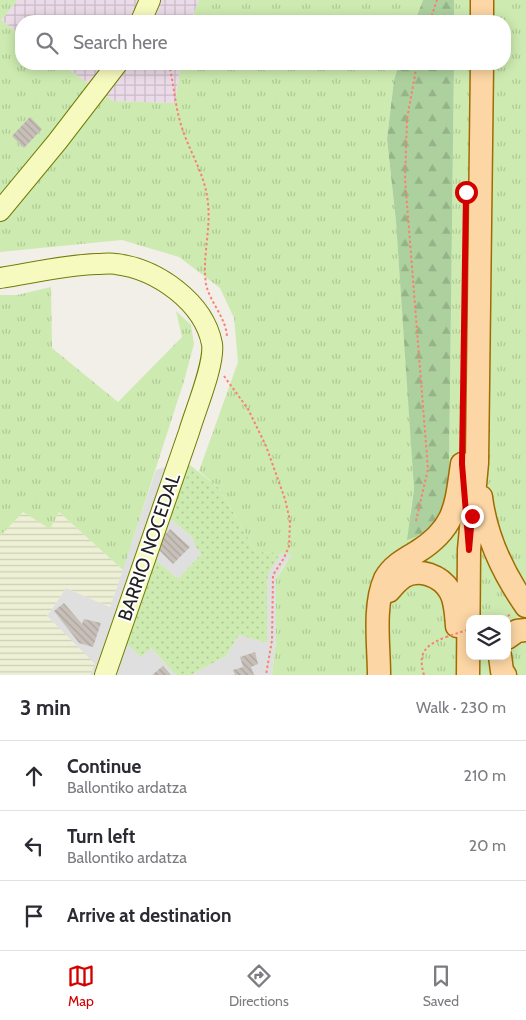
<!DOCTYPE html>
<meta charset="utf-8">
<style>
:root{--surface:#fff;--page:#f7f7f7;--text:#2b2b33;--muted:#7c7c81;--line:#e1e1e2;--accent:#d40000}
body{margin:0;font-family:Cabin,sans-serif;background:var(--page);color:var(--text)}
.controls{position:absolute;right:15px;bottom:15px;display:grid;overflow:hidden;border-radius:10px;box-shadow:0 2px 12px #0003}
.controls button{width:45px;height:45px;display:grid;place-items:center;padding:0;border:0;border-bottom:1px solid var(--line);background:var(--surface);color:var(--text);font:25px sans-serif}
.stop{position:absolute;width:15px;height:15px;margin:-11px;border:4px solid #d40000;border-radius:50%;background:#fff}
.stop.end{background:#d40000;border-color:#fff;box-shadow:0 1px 5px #0008}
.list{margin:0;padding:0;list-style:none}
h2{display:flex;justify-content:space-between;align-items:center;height:65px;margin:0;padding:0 20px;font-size:21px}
h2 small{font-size:16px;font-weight:400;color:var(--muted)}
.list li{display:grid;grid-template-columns:32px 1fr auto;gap:15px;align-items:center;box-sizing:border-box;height:70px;padding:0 20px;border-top:1px solid var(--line)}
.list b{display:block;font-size:19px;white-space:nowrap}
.list p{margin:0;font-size:16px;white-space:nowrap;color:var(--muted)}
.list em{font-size:16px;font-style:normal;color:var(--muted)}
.icon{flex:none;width:28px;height:28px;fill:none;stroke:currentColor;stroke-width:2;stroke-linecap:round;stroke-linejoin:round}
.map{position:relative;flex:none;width:526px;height:675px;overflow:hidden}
.search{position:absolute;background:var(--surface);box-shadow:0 2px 12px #0003;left:15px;right:15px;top:15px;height:55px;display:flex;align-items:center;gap:12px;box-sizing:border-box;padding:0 18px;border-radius:20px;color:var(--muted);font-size:19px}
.sheet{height:275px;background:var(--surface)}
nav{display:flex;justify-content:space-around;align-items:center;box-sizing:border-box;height:70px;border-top:1px solid var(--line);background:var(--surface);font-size:14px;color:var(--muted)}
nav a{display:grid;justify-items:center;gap:2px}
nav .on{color:var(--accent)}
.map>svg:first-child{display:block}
.residential{fill:#e0dfdf}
.industrial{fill:url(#industrial-grid)}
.farmland{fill:url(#farmland-rules)}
.grass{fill:url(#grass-tufts);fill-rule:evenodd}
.forest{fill:url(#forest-firs)}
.garden{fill:url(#garden-dots)}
.building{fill:url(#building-back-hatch)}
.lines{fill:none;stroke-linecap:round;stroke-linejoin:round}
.secondary-casing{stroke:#707d05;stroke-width:22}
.primary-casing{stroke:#a06b00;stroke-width:25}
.path{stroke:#fa8072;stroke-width:2;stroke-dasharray:2.5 2.5;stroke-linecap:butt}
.secondary{stroke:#f7fabf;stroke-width:20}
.primary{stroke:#fcd6a4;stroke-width:22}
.path-bridge{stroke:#fa8072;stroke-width:2;stroke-dasharray:2.5 2.5;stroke-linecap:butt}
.route{stroke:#d40000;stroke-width:6}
.labels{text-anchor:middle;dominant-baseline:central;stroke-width:4;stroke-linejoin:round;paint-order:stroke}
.street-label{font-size:19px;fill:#222;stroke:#fff}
</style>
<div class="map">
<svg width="526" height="675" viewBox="0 0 526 675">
<defs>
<pattern id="industrial-grid" width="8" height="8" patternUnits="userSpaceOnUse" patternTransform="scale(1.25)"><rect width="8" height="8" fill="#ebdbe8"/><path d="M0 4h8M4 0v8" fill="none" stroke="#c9bcc7"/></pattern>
<pattern id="farmland-rules" width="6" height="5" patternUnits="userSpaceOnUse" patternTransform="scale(1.25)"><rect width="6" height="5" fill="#eef0d5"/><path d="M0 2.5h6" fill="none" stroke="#ccceb7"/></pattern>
<pattern id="grass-tufts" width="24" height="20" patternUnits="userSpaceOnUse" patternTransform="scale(1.25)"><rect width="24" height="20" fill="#cdebb0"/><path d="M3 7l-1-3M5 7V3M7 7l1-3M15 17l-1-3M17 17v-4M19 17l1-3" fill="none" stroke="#b0c997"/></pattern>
<pattern id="forest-firs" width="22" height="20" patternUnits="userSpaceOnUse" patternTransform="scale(1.25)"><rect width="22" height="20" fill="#add19e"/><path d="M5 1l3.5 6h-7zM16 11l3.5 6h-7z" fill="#95b388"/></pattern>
<pattern id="garden-dots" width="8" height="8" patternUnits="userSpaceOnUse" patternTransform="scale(1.25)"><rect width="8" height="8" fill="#cdebb0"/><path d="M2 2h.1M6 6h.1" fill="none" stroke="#b0c997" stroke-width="1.8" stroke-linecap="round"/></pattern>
<pattern id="building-back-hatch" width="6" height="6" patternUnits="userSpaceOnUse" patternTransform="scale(1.25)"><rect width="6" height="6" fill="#c7bfb8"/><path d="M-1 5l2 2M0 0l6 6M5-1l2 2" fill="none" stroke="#aba49e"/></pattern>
</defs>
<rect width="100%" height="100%" fill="#f2efe9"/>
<path class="residential" d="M 185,461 L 167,516 L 193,538 L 195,546 L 201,554 L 178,579 L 154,558 L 151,648 L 176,675 L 90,675 L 94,664 L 47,616 L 66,588 L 110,607 L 156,470 Z
M 281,553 L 293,554 L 282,568 L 276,579 L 276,641 L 272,675 L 191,675 L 226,656 L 239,635 L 267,643 L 267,589 L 268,574 Z"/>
<path class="industrial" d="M 18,0 L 199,0 L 191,21 L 21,21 L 21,35 L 1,20 Z
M 61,64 L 181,64 L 175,103 L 113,101 Z"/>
<path class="farmland" d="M 23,511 L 59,512 L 123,570 L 110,607 L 66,588 L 47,616 L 95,664 L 90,675 L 0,675 L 0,536 Z"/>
<path class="grass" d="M 0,0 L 18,0 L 1,20 L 21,35 L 21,64 L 61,64 L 113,101 L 175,103 L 181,64 L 399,64 L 394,80 L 387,139 L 396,222 L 412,448 L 414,489 L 410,514 L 449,473 L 454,64 L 505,64 L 505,21 L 454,21 L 454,0 L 526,0 L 526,675 L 272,675 L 276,641 L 276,579 L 292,554 L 256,552 L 219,488 L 199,471 L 238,362 L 234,318 L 220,288 L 179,257 L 122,240 L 0,252 ZM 470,619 L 507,619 L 507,656 L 470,656 Z
M 199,0 L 423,0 L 415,21 L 191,21 Z
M 51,287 L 52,348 L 118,402 L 182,337 L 176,311 L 191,325 L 194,344 L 184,381 L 123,570 L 59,512 L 50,529 L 23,512 L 0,536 L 0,295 L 17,295 Z"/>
<path class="forest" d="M 423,0 L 454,0 L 454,21 L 415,21 Z
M 399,64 L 454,64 L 449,473 C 445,503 441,530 407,540 L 414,489 L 396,222 L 387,139 L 394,80 Z"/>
<path class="garden" d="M 185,461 L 219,488 L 256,552 L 281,553 L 268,574 L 267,589 L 267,643 L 239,635 L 226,656 L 191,675 L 176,675 L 151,648 L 141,657 L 125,642 L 153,557 L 178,579 L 201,554 L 195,546 L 193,538 L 167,516 Z"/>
<path class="building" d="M 30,117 L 42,129 L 24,148 L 12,136 Z
M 170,529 L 190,547 L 173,564 L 155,546 Z
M 64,603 L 82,624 L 84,619 L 101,623 L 93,647 L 79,643 L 54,611 Z
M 255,652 L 258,664 L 251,667 L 254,675 L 235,675 L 233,670 L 243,667 L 240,657 Z
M 163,666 L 171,675 L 152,675 Z"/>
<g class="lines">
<g class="secondary-casing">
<path id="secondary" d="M 141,21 L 150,0
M 0,211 L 57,142 L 117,64
M 0,278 C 32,273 65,265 97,264 C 103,264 110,263 116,264 C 157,269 204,302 212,344 C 215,364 195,411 189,432 C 161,513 133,594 105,675"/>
</g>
<g class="primary-casing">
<path id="primary" d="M 482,21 L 482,0
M 481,497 C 486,538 503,573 526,606
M 389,591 C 393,586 397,581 403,577 C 419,567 441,576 450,591 C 456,601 456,615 457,626
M 507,638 L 517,631 L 526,630
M 500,656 L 502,671 L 505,675
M 379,675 C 379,646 373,606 385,579 C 392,566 405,559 417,552 C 456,528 456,505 462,464
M 468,675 L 469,550 L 477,463 L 482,64"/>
</g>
<path class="path" d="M 430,21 L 437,0
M 169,64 C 174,85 175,107 182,128 C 191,155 205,174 208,203 C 211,230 202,257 206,284 C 210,303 226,317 227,337
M 224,376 L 248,409 L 266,446 L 285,499 L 290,521 L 289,546 L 284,558 L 273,575 L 272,640 L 266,675
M 416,521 L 428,469 L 405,179 L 407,119 L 417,64
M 498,619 L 510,615
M 424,675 C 417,652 426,645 446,637"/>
<use href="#secondary" class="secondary"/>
<use href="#primary" class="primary"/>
<path class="path-bridge" d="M 446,637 L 470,629"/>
</g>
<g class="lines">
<path class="route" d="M 466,192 L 462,464 L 469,550 L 472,516"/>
</g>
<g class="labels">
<g class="street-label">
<text transform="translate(149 547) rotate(-71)">BARRIO NOCEDAL</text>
</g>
</g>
</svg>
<div class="controls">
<button><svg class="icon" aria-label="layers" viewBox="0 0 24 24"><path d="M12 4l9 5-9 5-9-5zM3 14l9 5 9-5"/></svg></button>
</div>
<div class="stop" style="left:466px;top:192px"></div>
<div class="stop end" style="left:472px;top:516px"></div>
<div class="search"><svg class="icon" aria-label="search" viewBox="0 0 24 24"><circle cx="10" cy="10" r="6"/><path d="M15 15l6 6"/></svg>Search here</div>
</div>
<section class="sheet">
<h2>3 min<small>Walk · 230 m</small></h2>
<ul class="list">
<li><svg class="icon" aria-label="ahead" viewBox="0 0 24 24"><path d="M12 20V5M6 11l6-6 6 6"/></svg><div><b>Continue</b><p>Ballontiko ardatza</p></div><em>210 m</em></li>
<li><svg class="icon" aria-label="left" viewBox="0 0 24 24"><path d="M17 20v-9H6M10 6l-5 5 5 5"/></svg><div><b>Turn left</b><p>Ballontiko ardatza</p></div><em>20 m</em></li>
<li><svg class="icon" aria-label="arrive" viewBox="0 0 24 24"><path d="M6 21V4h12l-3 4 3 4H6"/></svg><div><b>Arrive at destination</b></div></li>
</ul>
</section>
<nav>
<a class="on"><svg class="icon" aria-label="map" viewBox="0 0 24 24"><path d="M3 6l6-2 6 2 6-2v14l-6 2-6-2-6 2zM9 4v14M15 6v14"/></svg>Map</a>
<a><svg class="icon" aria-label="directions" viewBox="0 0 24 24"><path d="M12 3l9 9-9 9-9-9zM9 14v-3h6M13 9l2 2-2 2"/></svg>Directions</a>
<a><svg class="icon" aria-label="saved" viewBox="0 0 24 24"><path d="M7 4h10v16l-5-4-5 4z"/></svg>Saved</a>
</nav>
